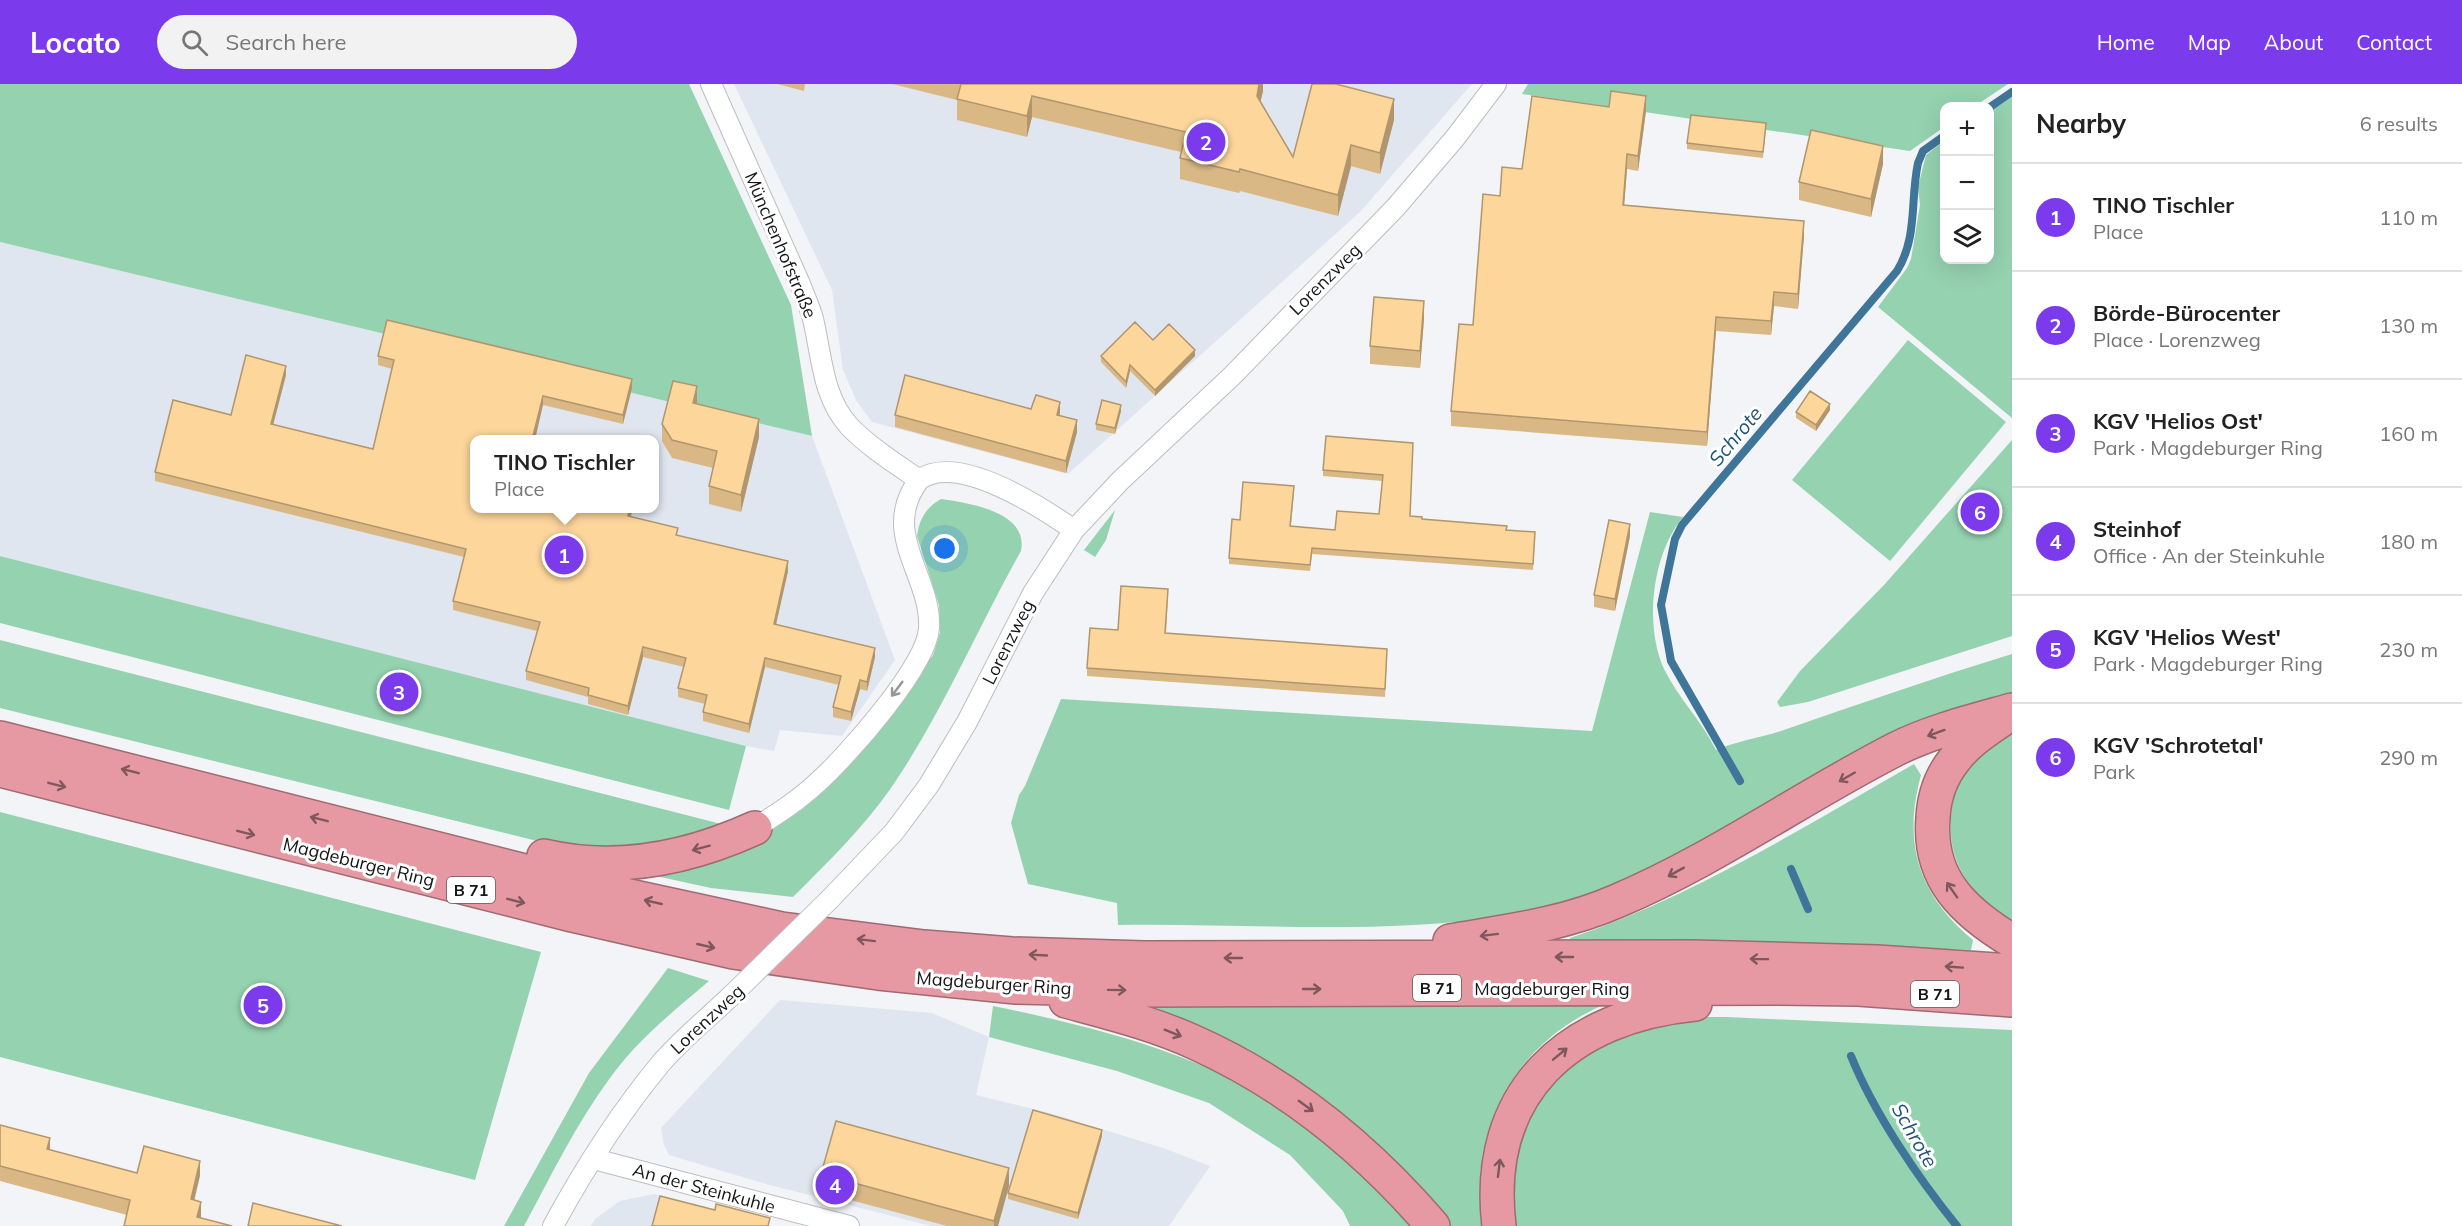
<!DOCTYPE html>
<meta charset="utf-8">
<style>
:root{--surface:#fff;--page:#f2f2f2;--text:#222;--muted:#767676;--line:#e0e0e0;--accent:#7c3aed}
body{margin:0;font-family:Mulish,sans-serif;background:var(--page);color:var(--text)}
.controls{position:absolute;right:18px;top:18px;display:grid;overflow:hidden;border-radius:12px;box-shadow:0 6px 24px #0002}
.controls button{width:54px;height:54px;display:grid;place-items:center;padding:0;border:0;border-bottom:2px solid var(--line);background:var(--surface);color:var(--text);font:30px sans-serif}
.you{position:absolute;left:945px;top:465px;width:21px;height:21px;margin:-15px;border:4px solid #fff;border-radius:50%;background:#1a73e8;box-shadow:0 0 0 9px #1a73e833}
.badge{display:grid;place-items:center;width:39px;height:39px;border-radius:50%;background:var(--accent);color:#fff;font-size:20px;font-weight:700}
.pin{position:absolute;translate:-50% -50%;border:3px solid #fff;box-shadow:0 2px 6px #0006}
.popup{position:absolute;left:470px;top:351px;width:189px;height:78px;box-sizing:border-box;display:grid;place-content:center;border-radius:12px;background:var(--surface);filter:drop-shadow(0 2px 4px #0005);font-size:20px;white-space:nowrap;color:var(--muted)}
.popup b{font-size:22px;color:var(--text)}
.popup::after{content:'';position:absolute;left:50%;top:100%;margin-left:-12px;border:12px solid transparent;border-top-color:var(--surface)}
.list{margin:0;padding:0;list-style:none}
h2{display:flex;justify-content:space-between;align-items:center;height:78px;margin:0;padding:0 24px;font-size:26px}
h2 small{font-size:20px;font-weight:400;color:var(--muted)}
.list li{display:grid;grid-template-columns:39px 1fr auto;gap:18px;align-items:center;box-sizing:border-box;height:108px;padding:0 24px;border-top:2px solid var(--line)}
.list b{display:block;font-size:22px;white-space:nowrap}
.list p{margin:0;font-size:20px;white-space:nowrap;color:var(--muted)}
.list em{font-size:20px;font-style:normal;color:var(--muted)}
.icon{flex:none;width:33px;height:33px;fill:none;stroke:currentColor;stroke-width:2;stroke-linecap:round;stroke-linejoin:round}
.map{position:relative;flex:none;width:2012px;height:1142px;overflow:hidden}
header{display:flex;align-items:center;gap:36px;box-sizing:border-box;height:84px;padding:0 30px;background:var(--accent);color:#fff}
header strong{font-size:28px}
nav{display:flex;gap:33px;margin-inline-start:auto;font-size:21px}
.search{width:420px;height:54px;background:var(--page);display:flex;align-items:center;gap:15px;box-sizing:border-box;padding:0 21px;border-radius:33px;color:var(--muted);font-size:22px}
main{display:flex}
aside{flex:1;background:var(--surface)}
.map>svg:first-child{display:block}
.built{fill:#e0e6ef;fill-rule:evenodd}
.green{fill:#95d2b0}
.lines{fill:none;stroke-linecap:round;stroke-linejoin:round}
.stream{stroke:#40759a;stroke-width:8}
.street-casing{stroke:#bbbdbf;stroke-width:22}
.highway-casing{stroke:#9e6b72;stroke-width:36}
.street{stroke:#fff;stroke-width:20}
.highway{stroke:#e799a3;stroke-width:33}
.street-bridge-casing{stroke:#bbbdbf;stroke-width:22;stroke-linecap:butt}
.street-bridge{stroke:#fff;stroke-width:20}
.wall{fill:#dab886}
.shaded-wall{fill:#b1966d}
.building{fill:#fdd69c;stroke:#b1966d;stroke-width:1.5}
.oneway{stroke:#969697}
.oneway2{stroke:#7e585d}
.labels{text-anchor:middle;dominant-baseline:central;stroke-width:6;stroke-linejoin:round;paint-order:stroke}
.shield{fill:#fff;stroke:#5b5c5d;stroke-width:1.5}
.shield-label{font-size:16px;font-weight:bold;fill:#151617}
.street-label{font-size:18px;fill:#151617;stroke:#fff}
.water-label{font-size:20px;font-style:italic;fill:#1b5377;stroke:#fff}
</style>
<header>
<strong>Locato</strong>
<div class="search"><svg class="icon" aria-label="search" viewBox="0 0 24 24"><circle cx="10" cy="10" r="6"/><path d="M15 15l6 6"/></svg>Search here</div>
<nav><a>Home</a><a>Map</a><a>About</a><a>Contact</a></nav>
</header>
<main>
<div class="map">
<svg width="2012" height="1142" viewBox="0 0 2012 1142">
<rect width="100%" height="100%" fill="#f2f4f7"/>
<path class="built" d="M 734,0 L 1472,0 L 1360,128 L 1068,390 L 872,338 L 856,316 L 843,286 L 832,206 Z
M 0,158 L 812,352 L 895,576 L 842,652 L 780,646 L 774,667 L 746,662 L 0,472 ZM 474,356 L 654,356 L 654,424 L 474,424 Z
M 780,916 L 932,929 L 989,953 L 976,1011 L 1050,1029 L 1166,1065 L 1210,1082 L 1169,1142 L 931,1142 L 766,1100 L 669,1071 L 664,1061 L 661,1044 Z
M 654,1110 L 769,1142 L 591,1142 L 595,1135 L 620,1117 Z"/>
<path class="green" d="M 0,0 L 689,0 L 791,221 L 812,352 L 0,158 Z
M 1528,0 L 2008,0 L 1975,22 L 1944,22 L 1944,43 L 1910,67 L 1522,10 Z
M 2012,13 L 2012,334 L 1878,223 L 1907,184 L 1911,175 L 1920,121 L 1918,103 L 1926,71 L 1944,57 L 1944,176 L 1990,176 L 1990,27 Z
M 1908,256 L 2006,338 L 1890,477 L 1792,396 Z
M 2012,356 L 2012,552 L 1808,618 L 1780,623 L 1777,618 L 1800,587 L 1884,501 Z
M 941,415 C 967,419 1029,427 1021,467 C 977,545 942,630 891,704 C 863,744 828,778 793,813 L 711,804 L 642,789 L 766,749 L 803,725 L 841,689 L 882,640 L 933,571 L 940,549 L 939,521 L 917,452 C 919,436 926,423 941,415 Z
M 1115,426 L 1106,456 L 1095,473 L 1084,466 Z
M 1650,428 L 1683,433 C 1652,470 1644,541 1664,585 C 1678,614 1702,637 1716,666 C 1737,657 1760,654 1781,647 C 1858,620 1934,594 2012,570 L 2012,609 L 1987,616 L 1612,802 C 1575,815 1537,827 1498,833 C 1372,851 1244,839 1118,841 L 1117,819 L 1028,800 L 1011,739 L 1019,711 L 1025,702 L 1061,615 L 1592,647 Z
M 0,472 L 746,662 L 729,726 L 0,539 Z
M 0,556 L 733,743 L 636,765 L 561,763 L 0,624 Z
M 2012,645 L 2012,838 C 1965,808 1941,770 1954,713 C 1956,705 1956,693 1962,686 C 1969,676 2000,655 2012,645 Z
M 1914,680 L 1921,691 C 1902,760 1919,811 1973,856 L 1971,866 L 1781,859 L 1570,859 L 1570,854 C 1692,813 1802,744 1914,680 Z
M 0,728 L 541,868 L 475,1096 L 0,973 Z
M 668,884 L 709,897 C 674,927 637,956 610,994 C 576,1040 551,1092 524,1142 L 504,1142 L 589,989 Z
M 1601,918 L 1601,922 C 1514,961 1467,1046 1483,1142 L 1451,1142 L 1429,1118 L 1152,926 L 1155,921 Z
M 993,922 C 1100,944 1211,972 1302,1036 C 1345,1065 1379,1105 1414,1142 L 1350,1142 L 1343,1127 L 1290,1071 L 1209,1019 L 1117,987 L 989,953 Z
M 1688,933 L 1727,933 L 2012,946 L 2012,1142 L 1515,1142 L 1512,1114 L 1520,1049 L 1545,1004 L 1594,962 Z"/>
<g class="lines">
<path class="stream" d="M 1990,23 L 2012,8
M 1740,697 L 1671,577 L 1661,521 L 1675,455 L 1682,441 L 1897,187 C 1918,153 1910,116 1918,79 L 1923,67 L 1944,52
M 1791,785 L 1808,825
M 1851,972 C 1874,1029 1918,1094 1957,1142"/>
<g class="street-casing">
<path id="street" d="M 711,0 L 800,200 C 804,211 810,223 813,235 C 822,272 822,312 849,342 C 869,363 895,379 919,396 C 957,368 1041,423 1074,446
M 755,744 C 777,730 799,716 818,698 C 847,672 927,582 929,544 C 932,492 879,449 919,396
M 830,815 L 894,748 L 929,701 L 967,638 L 1033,509 L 1074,446 L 1120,397 L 1233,291 L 1396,123 L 1455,54 L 1496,0
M 594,1075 L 849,1142
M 553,1142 C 584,1085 621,1027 662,978 C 683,954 709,933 732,911"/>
</g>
<g class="highway-casing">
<path id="highway" d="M 2000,637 C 1984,648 1967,659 1955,675 C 1941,692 1934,713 1933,734 C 1928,795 1964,828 2012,857
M 0,654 L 584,802 L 782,845 L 924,863 L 1012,870 L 1144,874 L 1692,873 L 1877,878 L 2012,887
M 0,686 L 572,831 L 733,868 L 878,889 L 1016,903 L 1141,906 L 1777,904 L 1858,905 L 2012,916
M 544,772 C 616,789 689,774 755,744
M 1450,857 C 1508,847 1562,841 1617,817 C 1714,776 1802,713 1896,665 C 1932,647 1973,637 2012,626
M 1066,917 C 1110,929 1155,940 1196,959 C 1289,1001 1366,1064 1433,1142
M 1499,1142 C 1483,1008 1569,932 1695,920"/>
</g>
<use href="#street" class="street"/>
<use href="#highway" class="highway"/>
<g class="street-bridge-casing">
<path id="street-bridge" d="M 732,911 L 830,815"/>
</g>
<use href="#street-bridge" class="street-bridge"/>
</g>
<path class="wall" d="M 777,0 L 805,0 L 804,7 Z
M 892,0 L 1263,0 L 1263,7 L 1260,18 L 1293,73 L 1394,36 L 1380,90 L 1351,82 L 1338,132 L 1240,107 L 1239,109 L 1180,95 L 1180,74 L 1181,68 L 1032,33 L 1027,53 L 957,36 L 957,16 Z
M 1609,23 L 1646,27 L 1638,87 L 1627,85 L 1624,122 L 1804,152 L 1798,225 L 1774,222 L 1771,251 L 1716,247 L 1707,362 L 1451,342 L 1451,327 L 1473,241 L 1500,112 L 1522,85 Z
M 1766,45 L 1763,74 L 1687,65 L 1687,59 Z
M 1883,80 L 1871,133 L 1799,116 L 1799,98 Z
M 1424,235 L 1420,284 L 1370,280 L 1370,262 Z
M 1153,256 L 1195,272 L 1155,312 L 1130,287 L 1126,304 L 1101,278 L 1101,272 Z
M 378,272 L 632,304 L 623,340 L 543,321 L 474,424 L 633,424 L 631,433 L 678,451 L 788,487 L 776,541 L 875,573 L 867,607 L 860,605 L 851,637 L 833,633 L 833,623 L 839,601 L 765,583 L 749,649 L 703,637 L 703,628 L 705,620 L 678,613 L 678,604 L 684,583 L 643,573 L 628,631 L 588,620 L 588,613 L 526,596 L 526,587 L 537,547 L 453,526 L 453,517 L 464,473 L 155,397 L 155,388 L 231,331 L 286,291 L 273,341 L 373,365 L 392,285 L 378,281 Z
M 697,320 L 759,353 L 741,428 L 709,420 L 709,402 L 713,384 L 672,374 L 662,357 L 662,340 Z
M 1031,325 L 1060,329 L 1060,332 L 1077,348 L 1066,389 L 895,343 L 895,331 Z
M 1830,326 L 1816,347 L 1796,334 L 1796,328 Z
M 1121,327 L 1115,350 L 1096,346 L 1096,340 Z
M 1413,359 L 1410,432 L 1422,435 L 1506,446 L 1535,454 L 1533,486 L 1312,470 L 1310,487 L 1229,480 L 1229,474 L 1240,436 L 1294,408 L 1291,442 L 1335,446 L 1379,430 L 1382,397 L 1323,392 L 1323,386 Z
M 1630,452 L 1615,527 L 1594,523 L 1594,511 Z
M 1168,513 L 1166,549 L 1387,573 L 1385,613 L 1087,592 L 1087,584 L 1118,546 Z
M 0,1041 L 50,1066 L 137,1089 L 200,1092 L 127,1131 L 0,1097 Z
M 1102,1052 L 1078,1135 L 1008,1115 L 1008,1109 Z
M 821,1090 L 1009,1102 L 998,1142 L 947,1142 L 821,1108 Z"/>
<path class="shaded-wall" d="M 1259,0 L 1263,0 L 1263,7 L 1257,33 L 1257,12 Z
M 1032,12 L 1032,33 L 1027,53 L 1027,32 Z
M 1646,12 L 1646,27 L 1638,87 L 1638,72 Z
M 1394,15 L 1394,36 L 1380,90 L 1380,69 Z
M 1351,61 L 1351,82 L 1338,132 L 1338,111 Z
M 1883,62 L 1883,80 L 1871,133 L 1871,115 Z
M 1627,70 L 1627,85 L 1623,136 L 1623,121 Z
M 1804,137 L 1804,152 L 1798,225 L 1798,210 Z
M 1774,208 L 1774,222 L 1771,251 L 1771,237 Z
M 1424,217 L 1424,235 L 1420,284 L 1420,267 Z
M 1716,233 L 1716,247 L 1707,362 L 1707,348 Z
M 1195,266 L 1195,272 L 1155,312 L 1155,306 Z
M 1130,281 L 1130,287 L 1126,304 L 1126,298 Z
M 286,282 L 286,291 L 271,349 L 271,340 Z
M 632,295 L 632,304 L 623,340 L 623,331 Z
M 697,302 L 697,320 L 693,319 Z
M 543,312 L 543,321 L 535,356 L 532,356 Z
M 1060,318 L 1060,329 L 1057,343 L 1057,331 Z
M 1830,320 L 1830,326 L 1816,347 L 1816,341 Z
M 1121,321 L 1121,327 L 1115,350 L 1115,344 Z
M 759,335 L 759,353 L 741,428 L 741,411 Z
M 1077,336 L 1077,348 L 1066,389 L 1066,377 Z
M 630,424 L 633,424 L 628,441 L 628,432 Z
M 1630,440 L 1630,452 L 1615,527 L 1615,515 Z
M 788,477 L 788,487 L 774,549 L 774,540 Z
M 643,563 L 643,573 L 628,631 L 628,622 Z
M 875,564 L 875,573 L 867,607 L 867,598 Z
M 765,574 L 765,583 L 749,649 L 749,640 Z
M 860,596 L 860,605 L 851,637 L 851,628 Z
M 1102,1046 L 1102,1052 L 1078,1135 L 1078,1129 Z
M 50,1054 L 50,1069 L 47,1065 Z
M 200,1077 L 200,1092 L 191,1130 L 191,1115 Z
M 1009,1084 L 1009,1102 L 998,1142 L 994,1142 L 994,1137 Z
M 201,1118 L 201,1133 L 198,1142 L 197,1133 Z"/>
<path class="building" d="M 961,0 L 1259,0 L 1257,12 L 1293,73 L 1312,0 L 1336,0 L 1394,15 L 1380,69 L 1351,61 L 1338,111 L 1240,85 L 1239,88 L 1180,74 L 1186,48 L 1032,12 L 1027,32 L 957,15 Z
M 1611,7 L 1646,12 L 1638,72 L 1627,70 L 1623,121 L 1804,137 L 1798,210 L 1774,208 L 1771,237 L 1716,233 L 1707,348 L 1451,327 L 1459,240 L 1473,241 L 1483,110 L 1500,112 L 1502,83 L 1522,85 L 1532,12 L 1609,23 Z
M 1691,31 L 1766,39 L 1763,68 L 1687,59 Z
M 1811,46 L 1883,62 L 1871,115 L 1799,98 Z
M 1374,213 L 1424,217 L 1420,267 L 1370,262 Z
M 387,236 L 632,295 L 623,331 L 543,312 L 532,356 L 474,356 L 474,424 L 630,424 L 628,432 L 678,444 L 676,451 L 788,477 L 774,540 L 875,564 L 867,598 L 860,596 L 851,628 L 833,623 L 841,592 L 765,574 L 749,640 L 703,628 L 707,611 L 678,604 L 686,574 L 643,563 L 628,622 L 588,611 L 589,604 L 526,587 L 540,538 L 453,517 L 466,465 L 155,388 L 173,316 L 231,331 L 246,271 L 286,282 L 271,340 L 373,365 L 394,276 L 378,272 Z
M 1135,238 L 1153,256 L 1169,240 L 1195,266 L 1155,306 L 1130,281 L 1126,298 L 1101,272 Z
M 905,291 L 1031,325 L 1036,311 L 1060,318 L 1057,331 L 1077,336 L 1066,377 L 895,331 Z
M 673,297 L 697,302 L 693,319 L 759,335 L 741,411 L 709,402 L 717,367 L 672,356 L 662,340 Z
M 1810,307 L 1830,320 L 1816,341 L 1796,328 Z
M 1102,316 L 1121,321 L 1115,344 L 1096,340 Z
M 1326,352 L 1413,359 L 1410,432 L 1422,433 L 1422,435 L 1507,442 L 1506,446 L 1535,448 L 1533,480 L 1312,464 L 1310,481 L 1229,474 L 1232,435 L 1240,436 L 1243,398 L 1294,402 L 1290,442 L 1335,446 L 1337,427 L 1379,430 L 1383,391 L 1323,386 Z
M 1609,436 L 1630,440 L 1615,515 L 1594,511 Z
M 1121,502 L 1168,505 L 1165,549 L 1387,565 L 1385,605 L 1087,584 L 1090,544 L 1118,546 Z
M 1033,1026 L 1102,1046 L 1078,1129 L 1008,1109 Z
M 836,1037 L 1009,1084 L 994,1137 L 821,1090 Z
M 0,1041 L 50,1054 L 47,1065 L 137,1089 L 144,1062 L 200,1077 L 191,1115 L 201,1118 L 197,1133 L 232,1142 L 124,1142 L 130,1116 L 0,1082 Z
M 660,1112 L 715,1126 L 716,1120 L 770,1134 L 768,1142 L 652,1142 Z
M 253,1119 L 342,1142 L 248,1142 Z"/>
<defs><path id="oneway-shaft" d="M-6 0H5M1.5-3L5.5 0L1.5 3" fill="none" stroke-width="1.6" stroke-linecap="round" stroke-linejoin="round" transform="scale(1.5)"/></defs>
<use class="oneway" href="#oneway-shaft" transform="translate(897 605) rotate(127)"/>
<g class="oneway2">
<use href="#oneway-shaft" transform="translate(1936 649) rotate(160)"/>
<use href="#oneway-shaft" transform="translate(130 687) rotate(-166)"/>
<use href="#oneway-shaft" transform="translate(1847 693) rotate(150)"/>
<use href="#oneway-shaft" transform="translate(57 701) rotate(14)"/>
<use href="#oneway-shaft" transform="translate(319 735) rotate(-166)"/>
<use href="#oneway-shaft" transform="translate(246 749) rotate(14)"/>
<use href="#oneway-shaft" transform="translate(701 764) rotate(165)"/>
<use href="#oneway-shaft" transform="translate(1676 788) rotate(151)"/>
<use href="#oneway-shaft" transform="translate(1952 806) rotate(-125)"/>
<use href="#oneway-shaft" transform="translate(516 817) rotate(14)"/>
<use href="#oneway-shaft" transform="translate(653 818) rotate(-167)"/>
<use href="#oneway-shaft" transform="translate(1489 851) rotate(173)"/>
<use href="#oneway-shaft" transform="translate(866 856) rotate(-173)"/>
<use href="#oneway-shaft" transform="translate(706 862) rotate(13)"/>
<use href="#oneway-shaft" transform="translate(1038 871) rotate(-177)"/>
<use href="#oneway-shaft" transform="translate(1564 873) rotate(-180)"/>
<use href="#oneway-shaft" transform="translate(1233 874) rotate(180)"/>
<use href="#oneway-shaft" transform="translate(1759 875) rotate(-179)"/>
<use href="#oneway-shaft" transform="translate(1954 883) rotate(-176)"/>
<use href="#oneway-shaft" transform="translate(1312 905)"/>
<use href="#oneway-shaft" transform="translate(1117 906) rotate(1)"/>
<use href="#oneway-shaft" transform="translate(1173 949) rotate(22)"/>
<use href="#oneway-shaft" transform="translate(1560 970) rotate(-39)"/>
<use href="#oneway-shaft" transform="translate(1306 1022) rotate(36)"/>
<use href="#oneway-shaft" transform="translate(1499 1084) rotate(-83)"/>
</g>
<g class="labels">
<g class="shield">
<rect x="447" y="793" width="48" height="26" rx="4.5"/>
<rect x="1413" y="891" width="48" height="26" rx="4.5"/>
<rect x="1911" y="897" width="48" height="26" rx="4.5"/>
</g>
<g class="shield-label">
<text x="471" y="806">B 71</text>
<text x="1437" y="904">B 71</text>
<text x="1935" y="910">B 71</text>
</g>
<g class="street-label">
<text transform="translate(781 161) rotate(67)">Münchenhofstraße</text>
<text transform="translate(1325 195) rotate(-45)">Lorenzweg</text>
<text transform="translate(1008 558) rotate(-63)">Lorenzweg</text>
<text transform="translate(359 778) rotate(14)">Magdeburger Ring</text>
<text transform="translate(994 899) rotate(4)">Magdeburger Ring</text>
<text x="1552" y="904">Magdeburger Ring</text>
<text transform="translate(707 935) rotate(-43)">Lorenzweg</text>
<text transform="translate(704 1104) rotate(15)">An der Steinkuhle</text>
</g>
<g class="water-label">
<text transform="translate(1735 352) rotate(-50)">Schrote</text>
<text transform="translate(1915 1051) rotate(60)">Schrote</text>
</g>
</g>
</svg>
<div class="controls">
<button>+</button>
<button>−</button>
<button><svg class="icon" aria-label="layers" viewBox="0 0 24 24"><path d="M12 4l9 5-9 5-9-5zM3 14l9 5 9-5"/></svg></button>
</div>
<div class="you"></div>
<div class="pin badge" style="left:564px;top:471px">1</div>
<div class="popup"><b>TINO Tischler</b>Place</div>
<div class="pin badge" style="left:1206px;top:58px">2</div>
<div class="pin badge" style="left:399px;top:608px">3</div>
<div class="pin badge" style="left:835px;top:1101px">4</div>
<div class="pin badge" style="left:263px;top:921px">5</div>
<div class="pin badge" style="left:1980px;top:428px">6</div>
</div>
<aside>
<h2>Nearby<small>6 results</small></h2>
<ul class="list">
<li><span class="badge">1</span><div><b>TINO Tischler</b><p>Place</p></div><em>110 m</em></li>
<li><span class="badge">2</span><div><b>Börde-Bürocenter</b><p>Place · Lorenzweg</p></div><em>130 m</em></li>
<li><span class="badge">3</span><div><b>KGV 'Helios Ost'</b><p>Park · Magdeburger Ring</p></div><em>160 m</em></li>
<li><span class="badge">4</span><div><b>Steinhof</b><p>Office · An der Steinkuhle</p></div><em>180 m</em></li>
<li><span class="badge">5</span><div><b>KGV 'Helios West'</b><p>Park · Magdeburger Ring</p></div><em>230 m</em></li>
<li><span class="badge">6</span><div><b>KGV 'Schrotetal'</b><p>Park</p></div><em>290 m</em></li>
</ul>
</aside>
</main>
